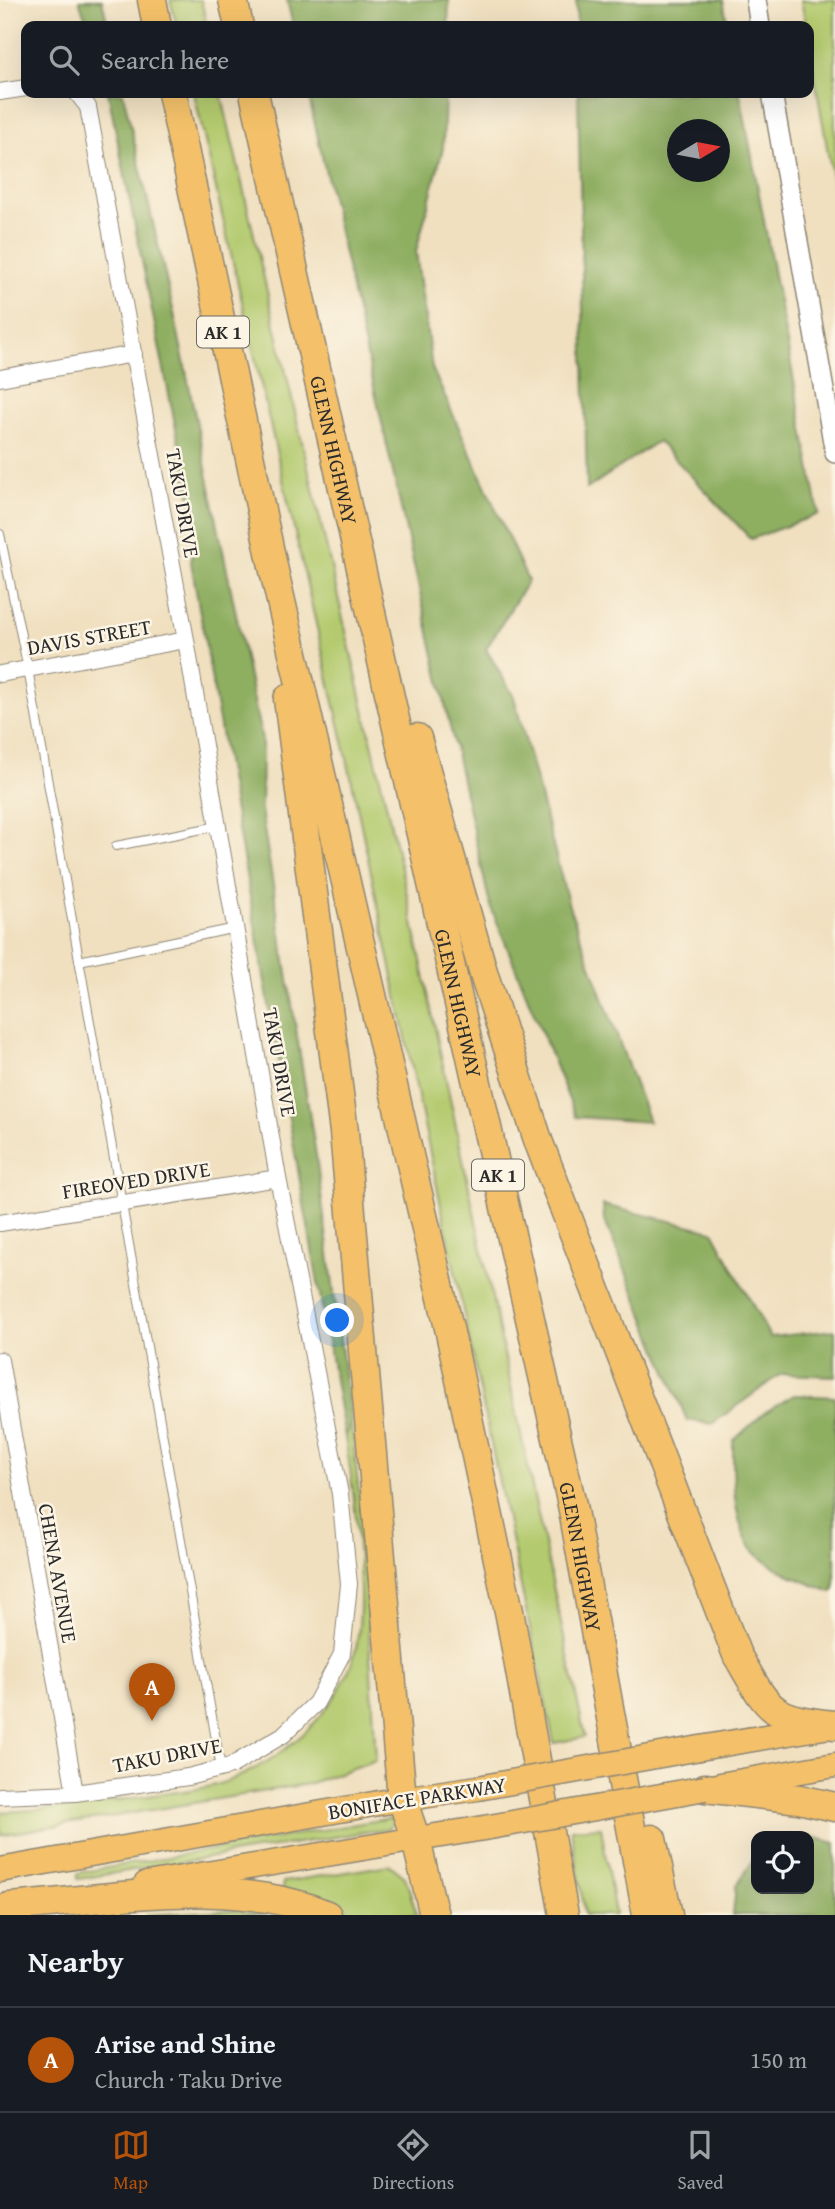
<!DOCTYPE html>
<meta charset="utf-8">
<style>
:root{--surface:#171b24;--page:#20242c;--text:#f1f3f6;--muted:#9ea1a6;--line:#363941;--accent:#b45309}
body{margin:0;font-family:"Gentium Book Plus",serif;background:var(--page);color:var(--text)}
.controls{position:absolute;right:21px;bottom:21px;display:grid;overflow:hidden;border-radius:14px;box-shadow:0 7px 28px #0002}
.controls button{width:63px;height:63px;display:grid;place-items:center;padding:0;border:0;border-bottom:2px solid var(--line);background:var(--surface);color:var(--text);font:35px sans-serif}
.compass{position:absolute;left:667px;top:119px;width:63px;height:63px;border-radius:50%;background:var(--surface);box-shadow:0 7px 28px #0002;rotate:80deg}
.you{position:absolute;left:338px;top:1321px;width:24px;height:24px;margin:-18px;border:5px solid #fff;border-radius:50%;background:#1a73e8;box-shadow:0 0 0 10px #1a73e833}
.badge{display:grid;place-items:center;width:46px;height:46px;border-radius:50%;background:var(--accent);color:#fff;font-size:23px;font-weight:700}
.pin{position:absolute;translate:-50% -58px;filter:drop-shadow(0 2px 4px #0008)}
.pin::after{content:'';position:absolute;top:37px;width:24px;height:21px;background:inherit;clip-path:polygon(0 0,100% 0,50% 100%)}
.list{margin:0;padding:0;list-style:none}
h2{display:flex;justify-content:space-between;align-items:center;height:91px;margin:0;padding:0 28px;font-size:30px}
h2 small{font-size:23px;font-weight:400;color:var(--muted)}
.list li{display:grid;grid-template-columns:46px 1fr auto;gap:21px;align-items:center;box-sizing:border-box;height:105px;padding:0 28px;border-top:2px solid var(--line)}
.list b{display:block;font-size:26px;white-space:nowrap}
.list p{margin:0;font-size:23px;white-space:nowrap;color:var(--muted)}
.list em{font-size:23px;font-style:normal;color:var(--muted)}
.icon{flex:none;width:38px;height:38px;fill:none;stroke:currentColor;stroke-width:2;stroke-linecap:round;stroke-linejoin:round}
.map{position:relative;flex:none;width:835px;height:1915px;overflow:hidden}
.search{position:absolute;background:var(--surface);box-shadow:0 7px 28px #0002;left:21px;right:21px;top:21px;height:77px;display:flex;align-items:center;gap:18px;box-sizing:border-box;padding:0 24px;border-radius:14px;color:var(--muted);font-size:26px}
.sheet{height:196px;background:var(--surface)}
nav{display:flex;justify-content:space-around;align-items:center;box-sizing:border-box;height:98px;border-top:2px solid var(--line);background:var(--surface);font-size:19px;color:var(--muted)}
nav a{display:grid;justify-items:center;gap:4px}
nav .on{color:var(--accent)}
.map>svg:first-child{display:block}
.green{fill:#b3ca6e;stroke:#6f7a4c;stroke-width:2}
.forest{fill:#8eae61;stroke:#5c6c46;stroke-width:2;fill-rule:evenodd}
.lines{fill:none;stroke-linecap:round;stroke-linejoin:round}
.service-casing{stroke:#8e8676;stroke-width:10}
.minor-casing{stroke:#8e8676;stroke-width:18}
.tertiary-casing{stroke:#8e8676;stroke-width:22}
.primary-casing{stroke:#8e8676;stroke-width:27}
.motorway-casing{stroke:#8e8676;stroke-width:31}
.service{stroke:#fff;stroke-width:8}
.minor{stroke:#fff;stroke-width:16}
.tertiary{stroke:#fff;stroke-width:19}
.primary{stroke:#f4c16a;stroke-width:24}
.motorway{stroke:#f4c16a;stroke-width:28}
.primary-bridge-casing{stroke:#8e8676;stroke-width:27;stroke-linecap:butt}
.primary-bridge{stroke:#f4c16a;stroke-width:24}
.labels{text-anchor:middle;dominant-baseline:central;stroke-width:5;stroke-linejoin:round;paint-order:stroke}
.shield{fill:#fcf5e5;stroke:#6a6863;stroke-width:2}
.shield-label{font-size:19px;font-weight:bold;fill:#2b2b2b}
.street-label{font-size:21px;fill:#2b2b2b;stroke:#fcf5e5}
</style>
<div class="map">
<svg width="835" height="1915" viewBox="0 0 835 1915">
<rect width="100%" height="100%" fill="#fcf5e5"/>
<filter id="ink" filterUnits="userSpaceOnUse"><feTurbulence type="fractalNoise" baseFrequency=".0143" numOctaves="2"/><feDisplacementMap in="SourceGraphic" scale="14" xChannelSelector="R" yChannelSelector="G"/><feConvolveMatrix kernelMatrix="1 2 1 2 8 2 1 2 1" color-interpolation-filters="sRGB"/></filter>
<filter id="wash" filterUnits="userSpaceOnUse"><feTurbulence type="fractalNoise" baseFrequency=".00686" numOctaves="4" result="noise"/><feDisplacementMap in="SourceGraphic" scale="28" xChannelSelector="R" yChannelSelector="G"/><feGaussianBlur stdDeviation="1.57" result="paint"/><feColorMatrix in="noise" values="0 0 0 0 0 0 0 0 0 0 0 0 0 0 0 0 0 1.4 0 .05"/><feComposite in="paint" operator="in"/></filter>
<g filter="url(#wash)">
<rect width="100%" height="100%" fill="#f0e0c0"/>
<path class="green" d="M 170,0 L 201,0 L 207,26 L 177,26 Z
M 801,0 L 835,0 L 835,193 L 809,44 L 809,26 L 806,26 Z
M 194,93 L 221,93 L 406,890 L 585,1737 L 554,1743 L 348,763 Z
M 351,1422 L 363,1532 L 376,1760 L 308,1784 L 0,1835 L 0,1812 C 50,1810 99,1803 148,1796 C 172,1792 199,1791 222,1783 C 279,1763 333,1718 353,1659 C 369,1614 354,1487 345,1437 Z
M 390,1818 L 393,1822 L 390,1828 L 78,1879 L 78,1873 Z
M 601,1827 L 615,1915 L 585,1915 L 571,1829 Z
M 390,1865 L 405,1877 L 417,1915 L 355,1915 L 320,1895 L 283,1890 L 283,1882 Z
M 233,1910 L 267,1915 L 145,1915 L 147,1915 Z"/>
<path class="forest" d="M 79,0 L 102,0 L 108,26 L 88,26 Z
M 287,0 L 449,0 L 448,26 L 293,26 Z
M 576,0 L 723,0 L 728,26 L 577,26 Z
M 108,93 L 123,93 L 175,318 L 262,740 L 261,810 L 316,1155 L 351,1422 L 345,1437 L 191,562 L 195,523 Z
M 308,93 L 445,93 L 443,148 L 416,252 L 432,368 L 528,581 L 486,649 L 514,697 L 569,906 L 649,1122 L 576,1117 L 490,905 Z
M 578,93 L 740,93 L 819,514 L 751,539 L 658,441 L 587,489 ZM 678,130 L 720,130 L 720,172 L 678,172 Z
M 603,1205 L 713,1231 L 770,1337 L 835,1330 L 835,1376 L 781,1374 L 712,1424 L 687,1420 L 604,1219 Z
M 794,1395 L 835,1397 L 835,1590 L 832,1592 C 809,1584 760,1566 748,1543 C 732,1513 733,1474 733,1441 L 764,1413 Z
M 809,1836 L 835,1843 L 835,1915 L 733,1915 L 736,1886 L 756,1856 L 756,1889 L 809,1889 Z"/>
</g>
<g filter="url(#ink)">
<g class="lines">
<g class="service-casing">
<path id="service" d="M 0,534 L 28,669 L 221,1768
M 116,846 L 218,826
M 79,961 L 236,928"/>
</g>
<g class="minor-casing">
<path id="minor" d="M 0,92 L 26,88
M 0,378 L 134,354
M 0,674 L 186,640
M 0,1223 L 278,1178
M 0,1360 L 75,1793
M 0,1796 L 75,1793 L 188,1777 L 231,1766 L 283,1735 L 316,1703 L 342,1654 L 349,1584 L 340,1494 L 278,1178 L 186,640 L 88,107 L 77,93"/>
</g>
<g class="tertiary-casing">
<path id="tertiary" d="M 756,0 L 760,26
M 772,93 L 835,453"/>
</g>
<g class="primary-casing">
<path id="primary" d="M 700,1748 L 824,1727
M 720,1785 L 835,1765
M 0,1870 L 402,1799 L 478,1788
M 146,1884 L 490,1827"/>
</g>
<g class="motorway-casing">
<g id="motorway">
<path d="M 152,0 L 157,26"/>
<path d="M 233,0 L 239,26"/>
<path d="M 172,93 L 274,571 L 449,1328 L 510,1616 L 564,1915"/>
<path id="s1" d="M 254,93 L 572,1505 L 647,1915"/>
<path d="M 288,699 L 344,1132 L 402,1799 L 416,1840 L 434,1915"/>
<path d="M 417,738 L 484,975 L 539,1143 L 737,1655 C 769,1710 769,1719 835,1725"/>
<path d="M 705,1788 L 799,1799 L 835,1807"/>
<path d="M 652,1839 L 668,1915"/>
<path d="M 9,1907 C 108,1899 234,1875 327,1915"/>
</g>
</g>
<use href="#service" class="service"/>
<use href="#minor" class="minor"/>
<use href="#tertiary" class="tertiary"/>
<use href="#primary" class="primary"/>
<use href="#motorway" class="motorway"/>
<g class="primary-bridge-casing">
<path id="primary-bridge" d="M 478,1788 L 700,1748
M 490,1827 L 705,1788"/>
</g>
<use href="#primary-bridge" class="primary-bridge"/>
</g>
</g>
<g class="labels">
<g class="shield">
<rect x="197" y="316.5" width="52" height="31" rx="5"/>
<rect x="472" y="1159.5" width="52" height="31" rx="5"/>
</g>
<g class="shield-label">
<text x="223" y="332">AK 1</text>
<text x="498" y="1175">AK 1</text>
</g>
<g class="street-label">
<text stroke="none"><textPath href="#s1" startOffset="366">GLENN HIGHWAY</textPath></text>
<text transform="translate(183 503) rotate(80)">TAKU DRIVE</text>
<text transform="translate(89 637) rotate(-10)">DAVIS STREET</text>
<text stroke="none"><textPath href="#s1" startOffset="933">GLENN HIGHWAY</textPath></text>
<text transform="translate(280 1062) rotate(80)">TAKU DRIVE</text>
<text transform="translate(136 1180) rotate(-9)">FIREOVED DRIVE</text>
<text stroke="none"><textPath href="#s1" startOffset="1500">GLENN HIGHWAY</textPath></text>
<text transform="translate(58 1573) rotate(80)">CHENA AVENUE</text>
<text transform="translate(167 1755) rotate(-11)">TAKU DRIVE</text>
<text transform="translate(417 1798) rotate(-9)">BONIFACE PARKWAY</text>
</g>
</g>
</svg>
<div class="controls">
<button><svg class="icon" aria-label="locate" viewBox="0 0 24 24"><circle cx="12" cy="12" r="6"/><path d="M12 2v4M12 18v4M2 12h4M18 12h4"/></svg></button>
</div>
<svg class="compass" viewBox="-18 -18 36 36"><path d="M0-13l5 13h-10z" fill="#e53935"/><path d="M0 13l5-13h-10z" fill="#9ea1a6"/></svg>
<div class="you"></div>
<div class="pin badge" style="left:152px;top:1721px">A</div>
<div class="search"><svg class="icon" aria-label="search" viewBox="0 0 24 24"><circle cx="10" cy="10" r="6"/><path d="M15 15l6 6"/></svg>Search here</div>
</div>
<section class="sheet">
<h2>Nearby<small></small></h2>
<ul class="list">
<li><span class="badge">A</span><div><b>Arise and Shine</b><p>Church · Taku Drive</p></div><em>150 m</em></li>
</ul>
</section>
<nav>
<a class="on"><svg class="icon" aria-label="map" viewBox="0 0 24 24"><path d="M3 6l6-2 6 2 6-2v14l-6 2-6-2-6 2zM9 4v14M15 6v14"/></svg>Map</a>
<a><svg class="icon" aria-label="directions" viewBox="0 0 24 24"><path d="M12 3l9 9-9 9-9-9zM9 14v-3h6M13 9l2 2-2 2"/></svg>Directions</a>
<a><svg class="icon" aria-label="saved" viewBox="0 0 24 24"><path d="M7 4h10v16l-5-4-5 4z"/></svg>Saved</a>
</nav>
